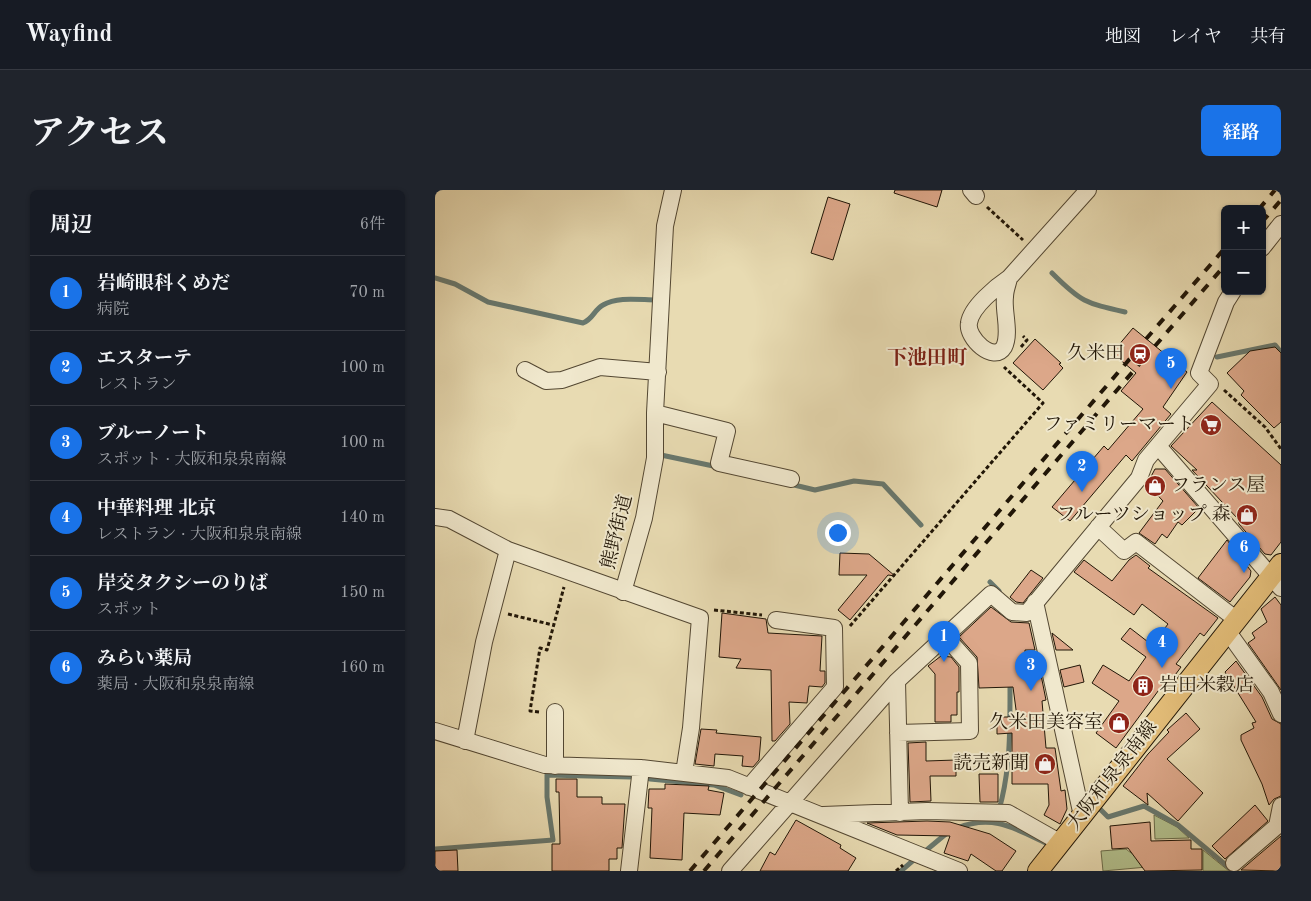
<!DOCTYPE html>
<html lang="ja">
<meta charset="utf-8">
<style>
:root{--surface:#171b24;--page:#20242c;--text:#f1f3f6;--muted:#9ea1a6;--line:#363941;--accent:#1a73e8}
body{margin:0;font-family:"Old Standard TT","Noto Serif JP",serif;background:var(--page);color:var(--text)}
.controls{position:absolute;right:15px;top:15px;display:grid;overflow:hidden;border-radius:8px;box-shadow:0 1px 4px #0004}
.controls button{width:45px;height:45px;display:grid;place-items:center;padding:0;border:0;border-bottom:1px solid var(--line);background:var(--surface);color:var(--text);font:25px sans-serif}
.you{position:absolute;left:402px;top:342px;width:18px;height:18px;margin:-12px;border:4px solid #fff;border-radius:50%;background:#1a73e8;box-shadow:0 0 0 8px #1a73e833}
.badge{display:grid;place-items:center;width:32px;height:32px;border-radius:50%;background:var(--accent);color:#fff;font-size:16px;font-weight:700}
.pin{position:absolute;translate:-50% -41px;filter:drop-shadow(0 1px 2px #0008)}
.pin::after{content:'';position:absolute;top:26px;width:18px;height:15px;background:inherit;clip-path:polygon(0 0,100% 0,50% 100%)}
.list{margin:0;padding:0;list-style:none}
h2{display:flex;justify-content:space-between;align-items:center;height:65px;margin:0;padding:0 20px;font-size:21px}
h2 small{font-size:16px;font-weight:400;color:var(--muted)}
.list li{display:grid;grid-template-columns:32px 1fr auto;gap:15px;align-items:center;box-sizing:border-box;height:75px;padding:0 20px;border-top:1px solid var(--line)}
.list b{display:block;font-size:19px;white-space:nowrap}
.list p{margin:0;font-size:16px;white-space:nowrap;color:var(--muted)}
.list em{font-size:16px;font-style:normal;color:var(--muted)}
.map{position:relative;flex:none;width:846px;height:681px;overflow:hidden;border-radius:8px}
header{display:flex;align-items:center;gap:30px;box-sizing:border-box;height:70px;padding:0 25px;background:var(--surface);border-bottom:1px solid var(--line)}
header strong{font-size:24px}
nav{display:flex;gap:28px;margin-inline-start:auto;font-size:18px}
.intro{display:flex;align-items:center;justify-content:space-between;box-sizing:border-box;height:120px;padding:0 30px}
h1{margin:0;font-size:35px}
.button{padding:12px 22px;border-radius:8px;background:var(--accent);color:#fff;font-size:18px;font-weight:700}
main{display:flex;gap:30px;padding:0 30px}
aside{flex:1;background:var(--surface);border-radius:8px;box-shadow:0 1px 4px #0004}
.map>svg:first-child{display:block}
.green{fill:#b3c18e;stroke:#6a6c4a}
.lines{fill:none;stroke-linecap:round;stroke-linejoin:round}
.stream{stroke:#68786e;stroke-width:5}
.building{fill:#dca789;stroke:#211607}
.minor-casing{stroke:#534732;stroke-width:18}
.major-casing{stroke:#211607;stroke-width:22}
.path{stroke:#211607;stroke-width:3;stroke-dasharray:4 2.5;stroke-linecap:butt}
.minor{stroke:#f0e8cd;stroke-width:16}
.major{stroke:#e4be79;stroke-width:20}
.rail{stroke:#211607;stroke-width:4;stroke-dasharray:9 9;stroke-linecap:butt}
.labels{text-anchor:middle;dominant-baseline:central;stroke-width:4;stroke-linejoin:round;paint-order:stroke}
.poi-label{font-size:19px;fill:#211607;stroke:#f0e8cd;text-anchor:end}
.street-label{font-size:19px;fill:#211607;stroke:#f0e8cd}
.neighbourhood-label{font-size:20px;font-weight:bold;fill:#7a1f14;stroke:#f0e8cd}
</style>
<header>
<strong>Wayfind</strong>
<nav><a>地図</a><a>レイヤ</a><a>共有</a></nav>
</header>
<div class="intro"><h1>アクセス</h1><a class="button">経路</a></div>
<main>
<aside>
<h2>周辺<small>6件</small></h2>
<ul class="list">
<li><span class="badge">1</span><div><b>岩崎眼科くめだ</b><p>病院</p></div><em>70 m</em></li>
<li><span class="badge">2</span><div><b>エスターテ</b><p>レストラン</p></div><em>100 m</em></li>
<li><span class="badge">3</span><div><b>ブルーノート</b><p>スポット · 大阪和泉泉南線</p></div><em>100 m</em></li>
<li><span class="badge">4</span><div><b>中華料理 北京</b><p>レストラン · 大阪和泉泉南線</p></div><em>140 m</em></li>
<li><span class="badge">5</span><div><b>岸交タクシーのりば</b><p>スポット</p></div><em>150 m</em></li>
<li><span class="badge">6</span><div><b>みらい薬局</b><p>薬局 · 大阪和泉泉南線</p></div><em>160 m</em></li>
</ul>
</aside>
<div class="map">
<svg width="846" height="681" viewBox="0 0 846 681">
<rect width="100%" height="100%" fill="#e8dbb2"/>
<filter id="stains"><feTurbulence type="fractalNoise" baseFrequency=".004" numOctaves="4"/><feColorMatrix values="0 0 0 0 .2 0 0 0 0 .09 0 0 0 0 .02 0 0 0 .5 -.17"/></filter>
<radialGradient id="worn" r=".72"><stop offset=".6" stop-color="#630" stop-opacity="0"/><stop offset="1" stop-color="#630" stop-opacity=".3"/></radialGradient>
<path class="green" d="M 719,625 L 742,637 L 754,648 L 720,649 Z
M 691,659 C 697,665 714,671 723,676 L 668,681 L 666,661 Z
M 768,660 L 794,681 L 768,681 Z"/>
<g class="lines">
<path class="stream" d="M 617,83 C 646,112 650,113 690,122
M 0,88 L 20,94 L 53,112 L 148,133 C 158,129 159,120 168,115 C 183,106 205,110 222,110 L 222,113
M 782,167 L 840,155 L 846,162
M 226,265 L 283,277
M 355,294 L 380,300 L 419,291 L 448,294 L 486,335
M 555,392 L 564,401
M 215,589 L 279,595 L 306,605
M 665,619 L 673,627 L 709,616 L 743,635 L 798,681
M 564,620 C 576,578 575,536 575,492
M 522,638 C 558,624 579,638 611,653
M 0,659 L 118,650 L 112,607 L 112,585 L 195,587
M 488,663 L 512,643
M 466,681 L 481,668"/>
</g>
<path class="building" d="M 460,0 L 507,0 L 502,17 L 459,3 Z
M 393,7 L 415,14 L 398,70 L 376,63 Z
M 698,138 L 752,182 L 728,217 L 736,224 L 697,271 L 691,265 L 635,331 L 617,317 L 669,256 L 673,260 L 708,219 L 686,201 L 701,183 L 677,163 Z
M 600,149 L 626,173 L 624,174 L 628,178 L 608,200 L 578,173 Z
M 840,157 L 846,163 L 846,232 L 839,238 L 806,205 L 809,201 L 792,183 L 815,161 Z
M 777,212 L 846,275 L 846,352 L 836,365 L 830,364 L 804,334 L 803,329 L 757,280 L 762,280 L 736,256 Z
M 720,279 L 730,279 L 764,318 L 747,335 L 743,332 L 732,348 L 727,344 L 720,354 L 704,343 L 728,311 L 712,294 Z
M 792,350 L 816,381 L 815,387 L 795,412 L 763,388 Z
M 405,363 L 434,364 L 460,386 L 453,385 L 415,430 L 403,420 L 432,385 L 404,385 Z
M 701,365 L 715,376 L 713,378 L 783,428 L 769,446 L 765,443 L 741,474 L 746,477 L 732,496 L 729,493 L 681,558 L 661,543 L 684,511 L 657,493 L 668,475 L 694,491 L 711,467 L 686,449 L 695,438 L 717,455 L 733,434 L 707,414 L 699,425 L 639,382 L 649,370 L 677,391 L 694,370 Z
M 596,380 L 608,388 L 588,413 L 581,412 L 575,407 Z
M 840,407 L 846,415 L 846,500 L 813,453 L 820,448 L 817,443 L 832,432 L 826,419 Z
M 556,417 L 576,432 L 594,433 L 600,460 L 590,460 L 590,489 L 606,485 L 611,510 L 607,511 L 611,558 L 620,558 L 626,601 L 630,600 L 632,619 L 625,634 L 609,625 L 614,615 L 613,594 L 577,594 L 577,543 L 562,544 L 562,527 L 582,527 L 578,497 L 544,498 L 542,467 L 524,447 Z
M 287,423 L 331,429 L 333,443 L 387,446 L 385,481 L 390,481 L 390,493 L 387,497 L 374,496 L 372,513 L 354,512 L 355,534 L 340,551 L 337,551 L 336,480 L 301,478 L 306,469 L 284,467 Z
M 617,443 L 638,460 L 621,460 Z
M 506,466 L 516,467 L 524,477 L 524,502 L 522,502 L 522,525 L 516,525 L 516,532 L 500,532 L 500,484 L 493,476 Z
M 801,471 L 827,507 L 837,529 L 846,534 L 846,606 L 839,609 L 834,615 L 827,594 L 806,550 L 806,545 L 819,538 L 817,533 L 821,532 L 790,482 Z
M 645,475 L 649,492 L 629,497 L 625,480 Z
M 751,523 L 765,539 L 732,569 L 768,603 L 743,631 L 712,603 L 713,615 L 688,596 L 713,564 L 734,542 L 732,540 Z
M 266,539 L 282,540 L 281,543 L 326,547 L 324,570 L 318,577 L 307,576 L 308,566 L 280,564 L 279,576 L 260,574 Z
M 491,552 L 491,571 L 521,570 L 521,586 L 495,586 L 496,611 L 475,612 L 473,553 Z
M 544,584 L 563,584 L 563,612 L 545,612 Z
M 121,589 L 142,589 L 142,607 L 167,607 L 167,614 L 190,614 L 187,658 L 182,658 L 182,669 L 174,669 L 174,681 L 117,681 L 117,654 L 125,654 L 124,602 L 121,602 Z
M 230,594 L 274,596 L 273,600 L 289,603 L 285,625 L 249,623 L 247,670 L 215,668 L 217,618 L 213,618 L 214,599 L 230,599 Z
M 820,615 L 833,631 L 790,669 L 777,656 Z
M 361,630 L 406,655 L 405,658 L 421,668 L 413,681 L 325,681 L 335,662 L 340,665 Z
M 492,631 L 515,632 L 555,644 L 581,661 L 567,681 L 561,681 L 536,664 L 533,671 L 509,663 L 515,646 L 462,645 L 432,633 Z
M 715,632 L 716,651 L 756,650 L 756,659 L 767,659 L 767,680 L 710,681 L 693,658 L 677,659 L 675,636 Z
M 846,646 L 846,681 L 806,680 Z
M 22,660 L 23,681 L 0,681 L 0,661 Z"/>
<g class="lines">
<g class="minor-casing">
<path id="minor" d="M 536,0 L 541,6
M 827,58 L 846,34
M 574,88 C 573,94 570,100 570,107 C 568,121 576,143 569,157 C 559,174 531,148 534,133 C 536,117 562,96 574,88 L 653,0
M 90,180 L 111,191 L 127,190 L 165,177 L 223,182
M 220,223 L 292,241 L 284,273 L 356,289
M 723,256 L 846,398
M 0,327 L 14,329 L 73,360 L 265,428 L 256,538 L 249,583
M 663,337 L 689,361 L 701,352 L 802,430
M 188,402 L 209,328 L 220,268 L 220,223 L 230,36 L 238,0
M 600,412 L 647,626
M 793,442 L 836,502 L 846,524
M 120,522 L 120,576
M 0,541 L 110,575 L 206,578 L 293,588 L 524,681
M 463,543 L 535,541 L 534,473 L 510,446
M 30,551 L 49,452 L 73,360
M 314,597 L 400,497 L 399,438 L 341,430
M 465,623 L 462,491 L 556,404 L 577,422 L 592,423 L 704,288 L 711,270 L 775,194 L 764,183 L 791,112 L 798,101
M 388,625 L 492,621 L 573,623 L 626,653
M 799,673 L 842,636 L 846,616
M 194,681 L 206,578
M 295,681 L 462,491"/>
</g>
<g class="major-casing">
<path id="major" d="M 603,681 L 846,374"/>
</g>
<path class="path" d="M 552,17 L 588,50
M 586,157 L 592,150 L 588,146
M 789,200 L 830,237 L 846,259
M 279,420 L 327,425
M 73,424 L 118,435
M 415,436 L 608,213 L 569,177
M 104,522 L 95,521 L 105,458 L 112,460 L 129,397
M 461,681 L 468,675"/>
<use href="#minor" class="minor"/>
<use href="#major" class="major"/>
<path class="rail" d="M 824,19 L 840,0
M 827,32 L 846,10
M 711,149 L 790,58
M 720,156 L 790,75
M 255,681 L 705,157
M 269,681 L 713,164"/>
</g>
<defs>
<g id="station-disc" transform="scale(1.125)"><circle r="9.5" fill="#8f2418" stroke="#f0e8cd"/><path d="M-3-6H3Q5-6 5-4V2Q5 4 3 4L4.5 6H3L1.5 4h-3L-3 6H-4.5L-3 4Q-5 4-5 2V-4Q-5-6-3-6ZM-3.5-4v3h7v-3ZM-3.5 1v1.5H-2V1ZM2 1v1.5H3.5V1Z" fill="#fff"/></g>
<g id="supermarket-disc" transform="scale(1.125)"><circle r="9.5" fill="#8f2418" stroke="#f0e8cd"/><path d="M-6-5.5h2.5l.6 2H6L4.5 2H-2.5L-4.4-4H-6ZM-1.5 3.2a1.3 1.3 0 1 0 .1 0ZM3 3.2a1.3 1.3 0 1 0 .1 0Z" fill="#fff"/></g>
<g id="shop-disc" transform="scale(1.125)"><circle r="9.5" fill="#8f2418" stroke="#f0e8cd"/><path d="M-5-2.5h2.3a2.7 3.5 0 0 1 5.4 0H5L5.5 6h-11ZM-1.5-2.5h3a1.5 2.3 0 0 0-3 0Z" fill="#fff"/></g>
<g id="building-disc" transform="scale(1.125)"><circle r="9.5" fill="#8f2418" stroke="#f0e8cd"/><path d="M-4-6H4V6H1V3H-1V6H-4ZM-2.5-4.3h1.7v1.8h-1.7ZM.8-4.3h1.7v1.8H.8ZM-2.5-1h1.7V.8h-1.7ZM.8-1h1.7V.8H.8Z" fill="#fff"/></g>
</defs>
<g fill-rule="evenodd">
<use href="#station-disc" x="705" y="164"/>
<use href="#supermarket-disc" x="776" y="235"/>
<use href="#shop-disc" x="720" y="296"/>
<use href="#shop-disc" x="812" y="325"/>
<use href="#building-disc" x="708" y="496"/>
<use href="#shop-disc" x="684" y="533"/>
<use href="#shop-disc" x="610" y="574"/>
</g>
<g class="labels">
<g class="poi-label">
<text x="689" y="164">久米田</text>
<text x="760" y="235">ファミリーマート</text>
<text x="736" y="296" text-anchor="start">フランス屋</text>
<text x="796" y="325">フルーツショップ 森</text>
<text x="724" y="496" text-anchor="start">岩田米穀店</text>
<text x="668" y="533">久米田美容室</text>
<text x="594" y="574">読売新聞</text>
</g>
<g class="street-label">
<text transform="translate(183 342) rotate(-76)">熊野街道</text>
<text transform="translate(678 586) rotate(-52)">大阪和泉泉南線</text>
</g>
<g class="neighbourhood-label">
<text x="492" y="169">下池田町</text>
</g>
</g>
<rect width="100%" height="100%" filter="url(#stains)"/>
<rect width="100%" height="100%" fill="url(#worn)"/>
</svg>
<div class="controls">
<button>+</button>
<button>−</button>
</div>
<div class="you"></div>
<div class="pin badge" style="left:509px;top:472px">1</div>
<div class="pin badge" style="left:647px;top:302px">2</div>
<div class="pin badge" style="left:596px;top:501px">3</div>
<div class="pin badge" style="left:727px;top:478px">4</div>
<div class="pin badge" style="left:736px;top:199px">5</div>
<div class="pin badge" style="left:809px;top:383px">6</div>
</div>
</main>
